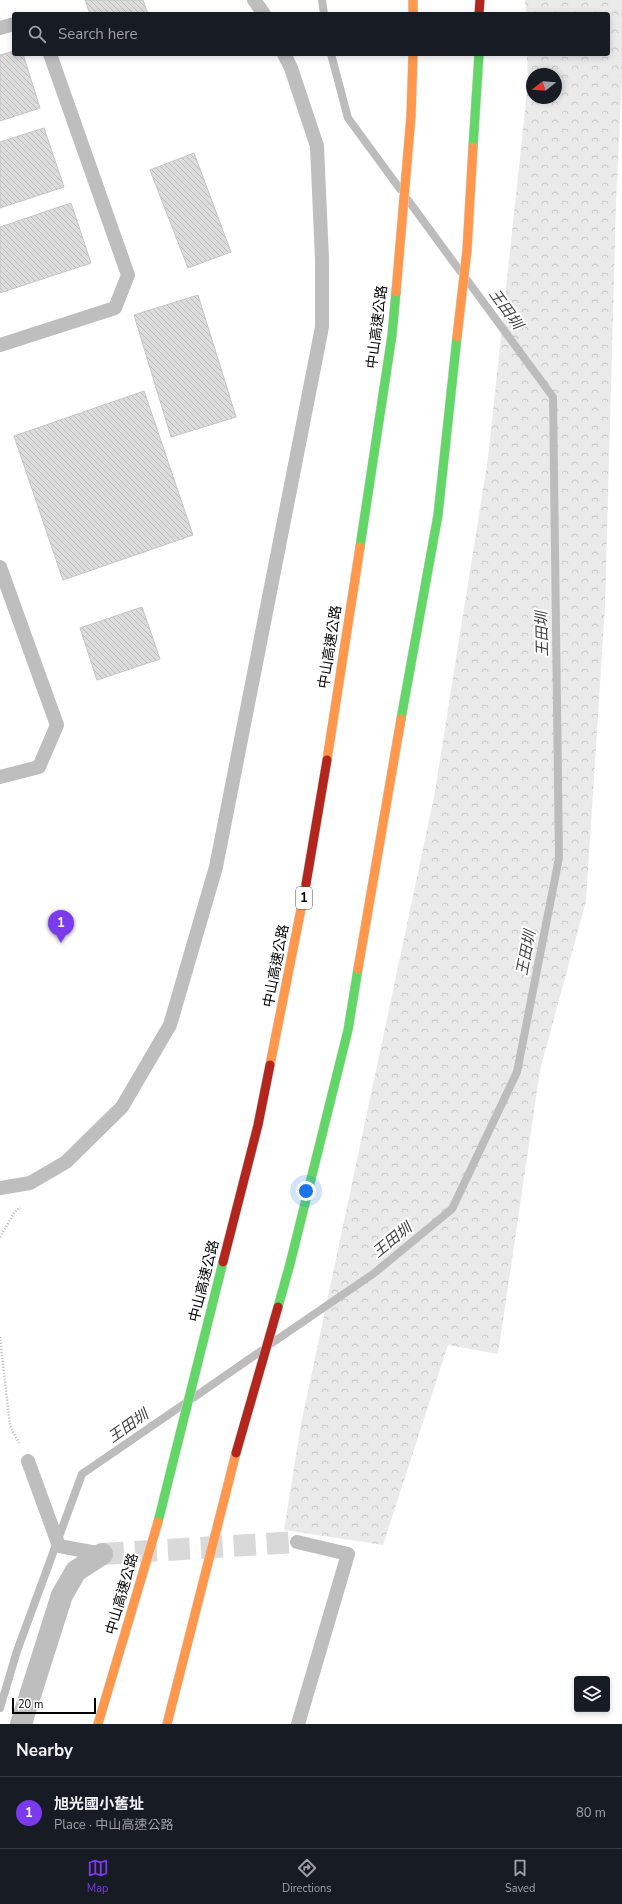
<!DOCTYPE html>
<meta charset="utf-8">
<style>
:root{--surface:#171b24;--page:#20242c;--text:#f1f3f6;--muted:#9ea1a6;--line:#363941;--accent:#7c3aed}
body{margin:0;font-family:"Nunito Sans","Noto Sans TC",sans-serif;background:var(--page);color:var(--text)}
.controls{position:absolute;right:12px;bottom:12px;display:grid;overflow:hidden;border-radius:4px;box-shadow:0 2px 6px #0003}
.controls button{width:36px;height:36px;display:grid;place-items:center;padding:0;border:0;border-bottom:1px solid var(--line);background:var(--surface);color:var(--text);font:20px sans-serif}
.compass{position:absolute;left:526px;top:68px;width:36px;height:36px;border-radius:50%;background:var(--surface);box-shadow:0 2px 6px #0003;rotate:253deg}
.scale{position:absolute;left:12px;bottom:10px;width:84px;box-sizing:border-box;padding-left:4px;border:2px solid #000;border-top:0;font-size:11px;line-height:14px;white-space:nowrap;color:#000;-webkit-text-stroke:3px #fff;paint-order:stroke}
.you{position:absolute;left:306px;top:1191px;width:14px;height:14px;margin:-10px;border:3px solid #fff;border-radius:50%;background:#1a73e8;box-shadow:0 0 0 6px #1a73e833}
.badge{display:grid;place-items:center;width:26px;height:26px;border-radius:50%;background:var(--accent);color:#fff;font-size:13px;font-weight:700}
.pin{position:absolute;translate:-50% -33px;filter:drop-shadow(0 1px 2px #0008)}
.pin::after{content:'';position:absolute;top:21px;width:14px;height:12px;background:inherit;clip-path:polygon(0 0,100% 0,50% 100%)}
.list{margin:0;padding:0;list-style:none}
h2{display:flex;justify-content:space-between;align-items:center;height:52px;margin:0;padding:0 16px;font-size:17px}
h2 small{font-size:13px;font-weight:400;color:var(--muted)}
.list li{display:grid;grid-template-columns:26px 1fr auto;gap:12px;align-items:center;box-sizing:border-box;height:72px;padding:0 16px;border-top:1px solid var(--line)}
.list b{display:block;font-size:15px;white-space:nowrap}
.list p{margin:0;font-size:13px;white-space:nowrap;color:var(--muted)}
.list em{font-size:13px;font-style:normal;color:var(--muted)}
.icon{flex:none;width:22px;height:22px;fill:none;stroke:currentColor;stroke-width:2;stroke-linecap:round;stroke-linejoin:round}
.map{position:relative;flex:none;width:622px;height:1724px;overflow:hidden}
.search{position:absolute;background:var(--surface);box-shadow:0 2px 6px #0003;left:12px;right:12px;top:12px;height:44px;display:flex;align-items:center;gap:10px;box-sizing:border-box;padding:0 14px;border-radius:4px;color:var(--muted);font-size:15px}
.sheet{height:124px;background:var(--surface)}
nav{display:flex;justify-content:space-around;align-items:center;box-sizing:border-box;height:56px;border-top:1px solid var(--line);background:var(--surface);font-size:11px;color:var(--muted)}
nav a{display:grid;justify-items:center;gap:2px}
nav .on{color:var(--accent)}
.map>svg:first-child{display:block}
.forest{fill:url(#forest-crowns);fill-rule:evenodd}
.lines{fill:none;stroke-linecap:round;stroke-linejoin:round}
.stream{stroke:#bcbcbc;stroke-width:8}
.building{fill:url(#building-back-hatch);stroke:#c5c5c5}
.street-tunnel{stroke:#d9d9d9;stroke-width:22;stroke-dasharray:22 11;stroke-linecap:butt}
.fast-casing{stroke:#dbdbdb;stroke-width:10}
.slow-casing{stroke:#dbdbdb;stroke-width:10}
.jam-casing{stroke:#dbdbdb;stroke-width:10}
.path{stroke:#b8b8b8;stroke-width:2.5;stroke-dasharray:1 2;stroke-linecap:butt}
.lane{stroke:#bebebe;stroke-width:14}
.street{stroke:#bebebe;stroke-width:22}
.fast{stroke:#63d668;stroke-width:9}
.slow{stroke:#ff974d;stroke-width:9}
.jam{stroke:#b3261e;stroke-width:9}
.labels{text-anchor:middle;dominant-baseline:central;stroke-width:4;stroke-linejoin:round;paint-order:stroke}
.shield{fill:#fff;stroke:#4c4c4c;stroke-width:1}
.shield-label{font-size:13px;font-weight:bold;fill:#000}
.street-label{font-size:14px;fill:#000;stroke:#fff}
.water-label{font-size:15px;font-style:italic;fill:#404040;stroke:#fff}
</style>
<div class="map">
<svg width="622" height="1724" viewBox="0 0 622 1724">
<defs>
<pattern id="forest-crowns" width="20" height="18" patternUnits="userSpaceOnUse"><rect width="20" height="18" fill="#eaeaea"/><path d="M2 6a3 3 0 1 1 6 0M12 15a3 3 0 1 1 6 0" fill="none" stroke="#c7c7c7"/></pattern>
<pattern id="building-back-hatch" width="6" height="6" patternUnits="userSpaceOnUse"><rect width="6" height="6" fill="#dcdcdc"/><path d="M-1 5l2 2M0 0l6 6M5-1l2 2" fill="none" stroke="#bbb"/></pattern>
</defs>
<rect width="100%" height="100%" fill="#fff"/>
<path class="forest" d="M 525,0 L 622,0 L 622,77 L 616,203 L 605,607 L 586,901 L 540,1070 L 498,1354 L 448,1345 L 383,1545 L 284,1530 L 301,1424 L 434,797 L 488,458 L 528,82 L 527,54 L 608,54 L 608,14 L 526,14 ZM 532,74 L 556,74 L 556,98 L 532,98 Z"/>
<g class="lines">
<path class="stream" d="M 322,0 L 324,14
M 331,54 L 348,118 L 400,189
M 408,200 L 460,271
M 272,1343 L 373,1274 L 452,1209 L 517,1072 L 559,858 L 553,397 L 467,280
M 193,1398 L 261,1351
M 0,1708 L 17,1651 L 82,1474 L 184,1404"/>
</g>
<path class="building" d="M 85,0 L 143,0 L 148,14 L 90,14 Z
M 14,51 L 14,54 L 23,54 L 40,108 L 0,121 L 0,55 Z
M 44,128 L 64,187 L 0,208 L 0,142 Z
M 194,153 L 231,252 L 188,268 L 150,170 Z
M 71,203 L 91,263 L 0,293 L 0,227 Z
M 198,295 L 236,417 L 171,437 L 134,315 Z
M 144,391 L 193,535 L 63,580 L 14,436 Z
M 142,607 L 160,659 L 97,680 L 80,628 Z"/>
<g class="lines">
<path class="street-tunnel" d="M 102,1554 L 297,1542"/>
<g class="fast-casing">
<path id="fast" d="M 473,147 L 479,54
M 360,547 L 392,335 L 396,292
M 401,719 L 438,515 L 457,337
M 278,1307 L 290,1264 L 348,1030 L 358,969
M 158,1522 L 223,1262"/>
</g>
<g class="slow-casing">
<path id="slow" d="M 413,0 L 413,14
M 396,292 L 411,116 L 413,54
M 457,337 L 467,250 L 473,147
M 327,760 L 360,547
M 358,969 L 401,719
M 270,1065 L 306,884
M 98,1724 L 158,1522
M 167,1724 L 236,1453"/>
</g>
<g class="jam-casing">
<path id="jam" d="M 479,14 L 480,0
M 306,884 L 327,760
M 223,1262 L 258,1125 L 270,1065
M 236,1453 L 278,1307"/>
</g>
<path class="path" d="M 0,1237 L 14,1213 L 20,1207
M 0,1337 L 10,1426 L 19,1443"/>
<path class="lane" d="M 254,0 L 264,14
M 0,28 L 14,24
M 0,345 L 115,308 L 128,275 L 50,54
M 0,567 L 57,725 L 39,767 L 0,777
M 0,1188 L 30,1183 L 66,1162 L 122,1107 L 170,1025 L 216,867 L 322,327 L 322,259 L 317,146 L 291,68 L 284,54
M 28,1461 L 59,1546 L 102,1554
M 297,1542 L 348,1554 L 298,1724"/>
<path class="street" d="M 21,1724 L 62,1595 L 76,1571 L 102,1554"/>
<use href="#fast" class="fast"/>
<use href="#slow" class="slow"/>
<use href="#jam" class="jam"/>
</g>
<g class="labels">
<rect class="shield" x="296" y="887" width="16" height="22" rx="3"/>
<g class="shield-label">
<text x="304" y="898">1</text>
</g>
<g class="street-label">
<text transform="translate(377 327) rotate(-83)">中山高速公路</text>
<text transform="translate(330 647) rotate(-81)">中山高速公路</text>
<text transform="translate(276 966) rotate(-79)">中山高速公路</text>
<text transform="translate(204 1281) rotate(-76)">中山高速公路</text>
<text transform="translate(122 1594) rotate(-74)">中山高速公路</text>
</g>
<g class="water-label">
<text transform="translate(506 309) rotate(54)">王田圳</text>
<text transform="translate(542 634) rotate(-91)">王田圳</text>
<text transform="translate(526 953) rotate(-79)">王田圳</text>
<text transform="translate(392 1240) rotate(-39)">王田圳</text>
<text transform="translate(128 1426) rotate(-35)">王田圳</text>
</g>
</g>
</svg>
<div class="controls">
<button><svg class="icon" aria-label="layers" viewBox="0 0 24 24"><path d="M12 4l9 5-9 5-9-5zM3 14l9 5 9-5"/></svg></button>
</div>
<svg class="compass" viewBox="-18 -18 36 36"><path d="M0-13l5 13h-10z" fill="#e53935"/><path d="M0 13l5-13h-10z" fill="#9ea1a6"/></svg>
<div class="scale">20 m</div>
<div class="you"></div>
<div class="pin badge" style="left:61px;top:943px">1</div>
<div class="search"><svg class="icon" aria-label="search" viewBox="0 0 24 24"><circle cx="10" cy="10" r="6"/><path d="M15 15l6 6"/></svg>Search here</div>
</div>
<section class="sheet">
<h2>Nearby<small></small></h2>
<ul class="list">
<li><span class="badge">1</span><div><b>旭光國小舊址</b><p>Place · 中山高速公路</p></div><em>80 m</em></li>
</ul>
</section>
<nav>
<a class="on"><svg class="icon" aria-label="map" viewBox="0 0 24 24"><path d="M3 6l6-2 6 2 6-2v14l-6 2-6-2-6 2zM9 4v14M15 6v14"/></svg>Map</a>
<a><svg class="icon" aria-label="directions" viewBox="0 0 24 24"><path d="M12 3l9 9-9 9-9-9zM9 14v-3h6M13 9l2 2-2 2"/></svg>Directions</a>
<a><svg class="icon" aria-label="saved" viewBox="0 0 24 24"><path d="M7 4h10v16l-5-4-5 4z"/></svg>Saved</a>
</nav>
